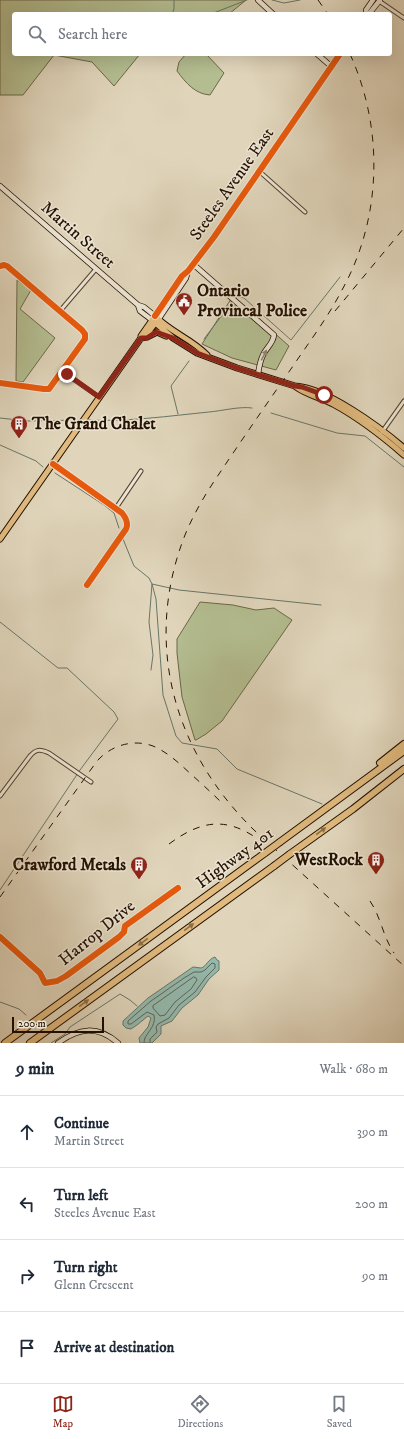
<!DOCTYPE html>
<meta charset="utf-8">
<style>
:root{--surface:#fff;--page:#f6f6f7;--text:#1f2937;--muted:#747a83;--line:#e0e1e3;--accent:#8f2418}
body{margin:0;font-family:"IM FELL DW Pica",serif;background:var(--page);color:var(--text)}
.scale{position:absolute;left:12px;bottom:10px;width:92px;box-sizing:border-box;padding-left:4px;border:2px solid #241100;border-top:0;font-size:11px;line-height:14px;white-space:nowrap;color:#241100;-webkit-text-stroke:3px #ebe4d3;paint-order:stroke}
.stop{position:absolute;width:12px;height:12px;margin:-9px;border:3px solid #8f2418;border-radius:50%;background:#fff}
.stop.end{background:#8f2418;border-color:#fff;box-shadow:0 1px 4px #0008}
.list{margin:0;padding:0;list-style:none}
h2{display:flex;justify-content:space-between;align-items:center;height:52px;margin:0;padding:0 16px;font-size:17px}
h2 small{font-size:13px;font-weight:400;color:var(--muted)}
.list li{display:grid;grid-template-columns:26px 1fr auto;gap:12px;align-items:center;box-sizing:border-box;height:72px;padding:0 16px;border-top:1px solid var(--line)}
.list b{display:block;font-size:15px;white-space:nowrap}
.list p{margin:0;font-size:13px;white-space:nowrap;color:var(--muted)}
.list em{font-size:13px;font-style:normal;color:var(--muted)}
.icon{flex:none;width:22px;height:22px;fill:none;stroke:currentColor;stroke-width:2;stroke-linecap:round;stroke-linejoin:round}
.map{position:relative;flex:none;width:404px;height:1043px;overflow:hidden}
.search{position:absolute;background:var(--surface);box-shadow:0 4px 16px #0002;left:12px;right:12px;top:12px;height:44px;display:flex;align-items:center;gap:10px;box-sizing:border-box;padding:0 14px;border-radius:4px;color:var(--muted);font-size:15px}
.sheet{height:340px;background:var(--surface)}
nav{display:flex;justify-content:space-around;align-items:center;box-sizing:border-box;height:56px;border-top:1px solid var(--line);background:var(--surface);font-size:11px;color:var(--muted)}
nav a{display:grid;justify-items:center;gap:2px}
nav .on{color:var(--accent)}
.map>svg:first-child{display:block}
.green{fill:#b3bd90;stroke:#6c6748}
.water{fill:#94b9ad;stroke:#677668}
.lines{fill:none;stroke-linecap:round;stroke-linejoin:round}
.shore{stroke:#5c6556;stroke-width:1}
.stream{stroke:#677668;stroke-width:1}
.street-casing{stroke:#53422f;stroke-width:5}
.secondary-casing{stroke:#241100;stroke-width:6}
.primary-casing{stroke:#241100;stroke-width:7}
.highway-casing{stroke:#241100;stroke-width:8}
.street{stroke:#ebe4d3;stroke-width:3}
.secondary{stroke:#ebe4d3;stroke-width:4.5}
.primary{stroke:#e0ba7e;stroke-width:5}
.highway{stroke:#e0ba7e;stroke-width:6}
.rail{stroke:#241100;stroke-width:1;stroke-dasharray:7 7;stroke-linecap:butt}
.highway-bridge-casing{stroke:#241100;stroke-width:8;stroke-linecap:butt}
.highway-bridge{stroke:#e0ba7e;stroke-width:6}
.cycleway-casing{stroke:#ebe4d3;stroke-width:8}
.cycleway{stroke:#e8590c;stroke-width:6}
.oneway{fill:#918574}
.oneway2{fill:#8b6e45}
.route{stroke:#8f2418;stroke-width:5}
.labels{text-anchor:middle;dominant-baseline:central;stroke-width:3;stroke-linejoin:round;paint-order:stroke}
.street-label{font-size:17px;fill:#241100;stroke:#ebe4d3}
.poi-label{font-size:17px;font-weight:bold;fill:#241100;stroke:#ebe4d3;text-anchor:start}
</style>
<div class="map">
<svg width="404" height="1043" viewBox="0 0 404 1043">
<rect width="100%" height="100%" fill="#e0d5bb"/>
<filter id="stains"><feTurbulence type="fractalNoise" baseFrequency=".005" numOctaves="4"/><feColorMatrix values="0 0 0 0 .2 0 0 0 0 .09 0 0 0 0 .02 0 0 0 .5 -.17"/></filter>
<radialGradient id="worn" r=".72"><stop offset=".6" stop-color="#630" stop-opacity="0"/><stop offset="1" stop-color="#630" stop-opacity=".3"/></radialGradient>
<path class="green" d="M 0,0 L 246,0 L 229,14 L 14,14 L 14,54 L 140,54 L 114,86 L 92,62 L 54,55 L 23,95 L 0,95 Z
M 186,54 L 206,54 L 224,73 L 210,95 C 195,94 186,83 177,71 L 179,62 Z
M 17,280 L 31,290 L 20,309 L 55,338 L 23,382 L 16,381 Z
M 233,296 L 289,346 L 276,370 L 232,358 L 202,344 Z
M 200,602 L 233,605 L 256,610 L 274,608 L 292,620 L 222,721 L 206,734 L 196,740 L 195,740 L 182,697 L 177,653 L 177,639 Z"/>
<path class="water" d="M 215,957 L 217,960 L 219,961 L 219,970 L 209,979 L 198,995 L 182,1008 L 172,1021 L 161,1026 L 161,1034 L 152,1043 L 140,1043 L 139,1038 L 148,1027 L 151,1018 L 148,1016 L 137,1025 L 131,1029 L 126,1028 L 123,1025 L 123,1021 L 148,998 L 193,967 C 196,967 198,968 201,968 C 206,967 208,959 215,957 Z"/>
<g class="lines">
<path class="shore" d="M 194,977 L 196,978 L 197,980 L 191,989 L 175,1002 L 165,1015 L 160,1016 L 153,1008 L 153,1006 Z
M 144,1043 C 143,1034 157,1028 154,1015 L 147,1012 L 131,1024 L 128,1024 L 128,1021 L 151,1001 L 184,978 L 194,972 L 201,972 L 205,970 L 212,963 L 215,964 L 215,968 L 206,977 L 195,992 L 179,1005 L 169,1018 L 158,1024 L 156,1027 L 157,1032 L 150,1039 L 150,1043"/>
<path class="stream" d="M 272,0 L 284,3 L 300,0
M 172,14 L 174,9 L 174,0
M 211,14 L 247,0
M 236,298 L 237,296 L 244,298 L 291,340 L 340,277
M 204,339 L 232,302
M 271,413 L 337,433 L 365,436 L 404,467
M 178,414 L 171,386 L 189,361
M 0,418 L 27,421 L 81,420
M 86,420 C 127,422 169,416 209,412 C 221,411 241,406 252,408
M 0,445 L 36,461 L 43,467
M 55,473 L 104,505 L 114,513 L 119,528
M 123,539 L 134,566 L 149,578 L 152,584 L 149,622 L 153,655 L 151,670
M 321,605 L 179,590 L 152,584 L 156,599 L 163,695 L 176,736 L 182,743 L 217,749 L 237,769 L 322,804
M 0,622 L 58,668 L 67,668 L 114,712 L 118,719 L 80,770 L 0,890
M 0,1002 L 19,1009 L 26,1015
M 51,1043 L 65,1034 L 70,1027 L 120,994 L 130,1000 L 137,1006"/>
<g class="street-casing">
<path id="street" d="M 379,1 L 404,18
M 259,171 L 305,212
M 0,266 L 4,265 L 7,266 L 82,330 L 85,334 L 85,339 L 49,389 L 44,389 L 0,383
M 60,311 L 96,269
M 63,372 L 99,397
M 382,432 L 404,401
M 53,464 L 122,513 C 126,518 129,523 126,529 L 87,585
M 116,508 L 141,471
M 0,796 L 30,756 C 36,749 40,749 49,753 L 91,782
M 0,937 L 40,973 L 45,983 L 57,981 L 66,976 L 119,937 L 124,932 L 125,926 L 178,888"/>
</g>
<g class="secondary-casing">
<path id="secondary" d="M 258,0 L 273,14
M 366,14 L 366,10 L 373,0
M 369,14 L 380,0
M 317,54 L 332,67
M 0,186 L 138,305 L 144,307 L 155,316 L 182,276 L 188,271 L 214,237 L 340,54
M 193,264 L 274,335 C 273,344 266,348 263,355 C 260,361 259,368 258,374
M 138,305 L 140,311 L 152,320
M 158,320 L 186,278 L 188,271
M 58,1043 C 79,1028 97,1025 118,1043"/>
</g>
<g class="primary-casing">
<path id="primary" d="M 152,320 L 173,338 L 197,353 L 237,368 L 295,386 C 327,388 380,427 404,448
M 146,335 L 157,321
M 141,338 L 147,337 L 157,332 L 166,336
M 296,387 C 307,395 321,398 333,404 C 359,418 381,435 404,455
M 0,539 L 141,338 L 141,336 L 155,316 C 170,332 192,339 207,355"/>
</g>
<g class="highway-casing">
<path id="highway" d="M 380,763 L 404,744
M 280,842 L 404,751
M 290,854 L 353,809 L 404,769
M 5,1043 L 265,853
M 30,1043 L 274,866"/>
</g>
<use href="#street" class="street"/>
<use href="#secondary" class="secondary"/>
<use href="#primary" class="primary"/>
<use href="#highway" class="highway"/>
<path class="rail" d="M 318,0 L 328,14
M 350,54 C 384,129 382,218 342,290 C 328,317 310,341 293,366 C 268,402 243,438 219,474 C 206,493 194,513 185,535 C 143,642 173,751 254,830 L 404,966
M 335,311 L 404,228
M 169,844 C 200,821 225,816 258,839
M 0,897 L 97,761 C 113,743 140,737 161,750 C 173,757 182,766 192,775 C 203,785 213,794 224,805
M 370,901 C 381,917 383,937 394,953"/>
<g class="highway-bridge-casing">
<path id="highway-bridge" d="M 265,853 L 280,842
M 274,866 L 290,854"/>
</g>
<use href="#highway-bridge" class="highway-bridge"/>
<g class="cycleway-casing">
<path id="cycleway" d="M 0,266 L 4,265 L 7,266 L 82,330 L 85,334 L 85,339 L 49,389 L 44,389 L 0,383
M 155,316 L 182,276 L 188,271 L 214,237 L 340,54
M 53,464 L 122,513 C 126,518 129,523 126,529 L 87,585
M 0,937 L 40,973 L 45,983 L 57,981 L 66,976 L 119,937 L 124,932 L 125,926 L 178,888"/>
</g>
<use href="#cycleway" class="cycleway"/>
</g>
<defs><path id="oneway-solid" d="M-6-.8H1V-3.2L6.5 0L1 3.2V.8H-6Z"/></defs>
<use class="oneway" href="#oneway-solid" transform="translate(264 355) rotate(-63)"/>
<g class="oneway2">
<use href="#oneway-solid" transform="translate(321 831) rotate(-36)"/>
<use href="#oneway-solid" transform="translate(189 927) rotate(-36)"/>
<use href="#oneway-solid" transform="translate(143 942) rotate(144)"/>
<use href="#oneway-solid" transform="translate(84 1003) rotate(-36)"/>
</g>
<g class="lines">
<path class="route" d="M 67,374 L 99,397 L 141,338 L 147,338 L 156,332 L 173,338 L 197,353 L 237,368 L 295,386 L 302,387 L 324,395"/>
</g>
<defs>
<g id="civic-pin" transform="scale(0.9)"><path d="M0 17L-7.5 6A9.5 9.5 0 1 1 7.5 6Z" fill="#8f2418" stroke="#ebe4d3"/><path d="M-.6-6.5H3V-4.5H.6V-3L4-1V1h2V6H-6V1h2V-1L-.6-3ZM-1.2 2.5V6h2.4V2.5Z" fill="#fff"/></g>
<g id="building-pin" transform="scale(0.9)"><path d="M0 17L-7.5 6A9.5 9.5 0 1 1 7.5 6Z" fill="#8f2418" stroke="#ebe4d3"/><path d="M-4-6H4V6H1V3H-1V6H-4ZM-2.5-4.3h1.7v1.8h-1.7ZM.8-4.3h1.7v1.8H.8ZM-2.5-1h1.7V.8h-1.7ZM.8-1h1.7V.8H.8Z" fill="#fff"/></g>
</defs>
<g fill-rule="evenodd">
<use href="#civic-pin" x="184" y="301"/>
<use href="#building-pin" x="19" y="424"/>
<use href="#building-pin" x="376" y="860"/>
<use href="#building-pin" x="139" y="865"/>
</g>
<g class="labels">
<g class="street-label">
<text transform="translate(232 184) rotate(-55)">Steeles Avenue East</text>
<text transform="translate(78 235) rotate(41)">Martin Street</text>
<text transform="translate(235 858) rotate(-36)">Highway 401</text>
<text transform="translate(97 933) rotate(-39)">Harrop Drive</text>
</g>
<g class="poi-label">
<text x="197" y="291">Ontario<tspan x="197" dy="20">Provincal Police</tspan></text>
<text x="32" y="424">The Grand Chalet</text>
<text x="363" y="860" text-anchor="end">WestRock</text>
<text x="126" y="865" text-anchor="end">Crawford Metals</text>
</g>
</g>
<rect width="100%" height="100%" filter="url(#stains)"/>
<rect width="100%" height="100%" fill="url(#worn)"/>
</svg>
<div class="scale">200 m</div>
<div class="stop" style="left:324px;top:395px"></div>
<div class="stop end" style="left:67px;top:374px"></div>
<div class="search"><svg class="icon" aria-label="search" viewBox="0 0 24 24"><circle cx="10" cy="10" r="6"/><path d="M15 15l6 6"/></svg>Search here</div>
</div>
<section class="sheet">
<h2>9 min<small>Walk · 680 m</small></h2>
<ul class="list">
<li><svg class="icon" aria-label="ahead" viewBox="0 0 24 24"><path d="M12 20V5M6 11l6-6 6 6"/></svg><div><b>Continue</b><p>Martin Street</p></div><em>390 m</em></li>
<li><svg class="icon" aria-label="left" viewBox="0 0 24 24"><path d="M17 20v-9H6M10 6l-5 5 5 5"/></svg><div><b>Turn left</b><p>Steeles Avenue East</p></div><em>200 m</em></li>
<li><svg class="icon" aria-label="right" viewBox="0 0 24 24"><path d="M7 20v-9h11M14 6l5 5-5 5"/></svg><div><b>Turn right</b><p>Glenn Crescent</p></div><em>90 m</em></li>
<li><svg class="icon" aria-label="arrive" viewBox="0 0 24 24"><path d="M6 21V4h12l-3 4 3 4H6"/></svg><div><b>Arrive at destination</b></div></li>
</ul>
</section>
<nav>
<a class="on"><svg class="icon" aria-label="map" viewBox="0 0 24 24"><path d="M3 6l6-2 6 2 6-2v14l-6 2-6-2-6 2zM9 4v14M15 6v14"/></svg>Map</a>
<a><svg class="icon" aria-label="directions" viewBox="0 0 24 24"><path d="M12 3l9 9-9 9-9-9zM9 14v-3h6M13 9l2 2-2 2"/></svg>Directions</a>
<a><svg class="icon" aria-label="saved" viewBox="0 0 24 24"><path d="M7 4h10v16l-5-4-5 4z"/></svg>Saved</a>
</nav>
